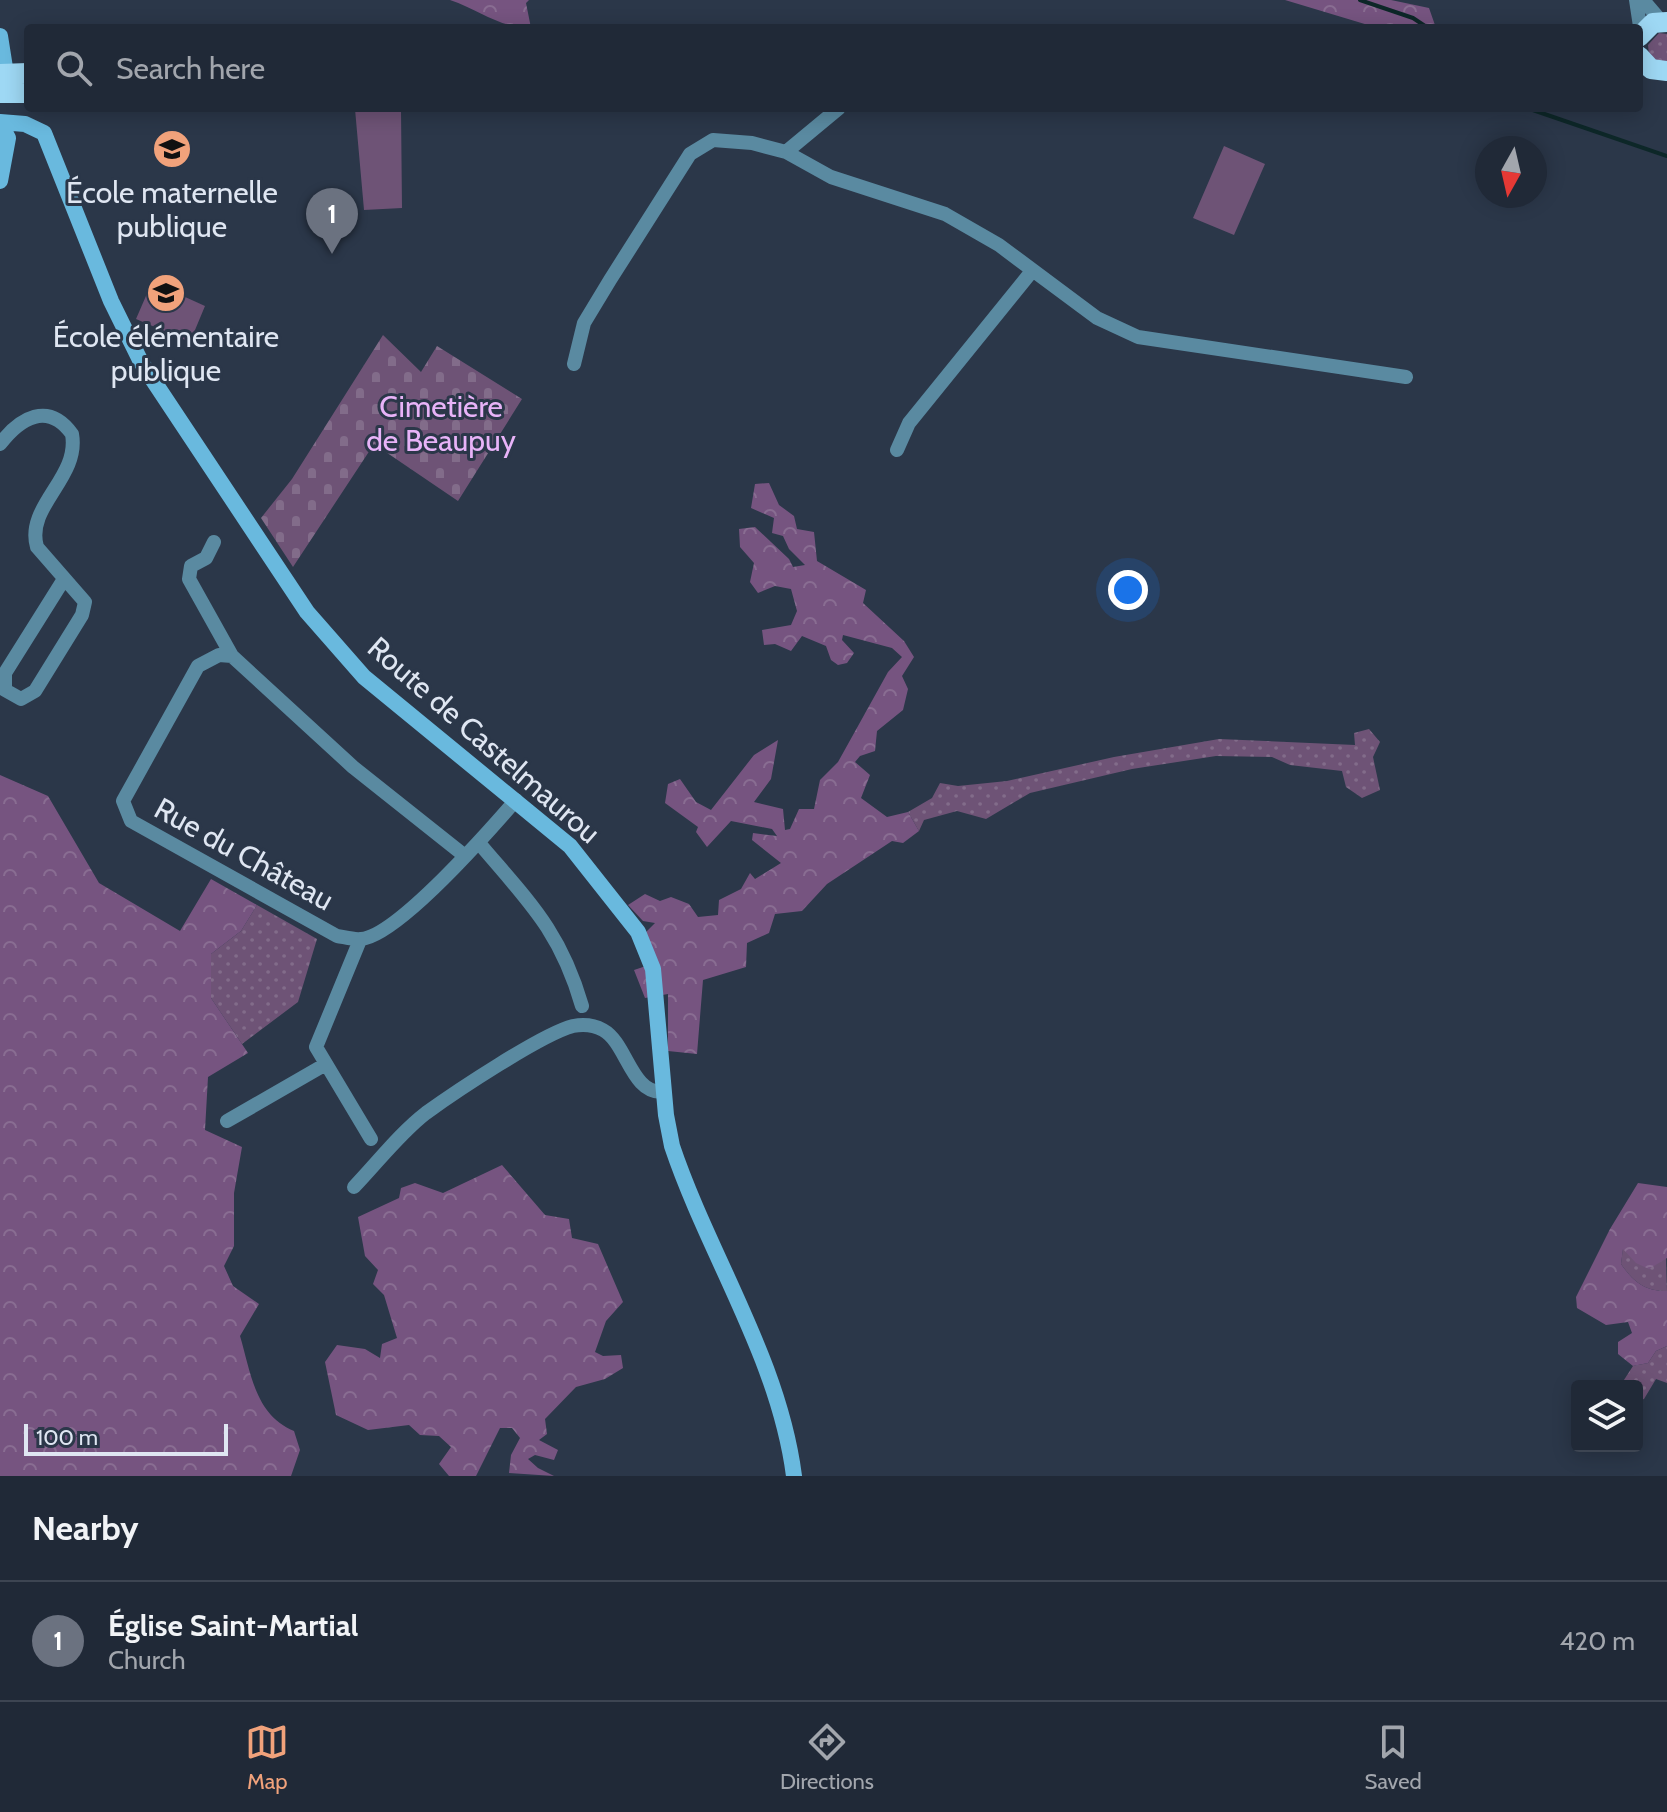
<!DOCTYPE html>
<meta charset="utf-8">
<style>
:root{--surface:#202937;--page:#2d3542;--text:#f1f3f6;--muted:#a2a6ad;--line:#3d4552;--accent:#f1a27b}
body{margin:0;font-family:Cabin,sans-serif;background:var(--page);color:var(--text)}
.controls{position:absolute;right:24px;bottom:24px;display:grid;overflow:hidden;border-radius:8px;box-shadow:0 4px 20px #0003}
.controls button{width:72px;height:72px;display:grid;place-items:center;padding:0;border:0;border-bottom:2px solid var(--line);background:var(--surface);color:var(--text);font:40px sans-serif}
.compass{position:absolute;left:1475px;top:136px;width:72px;height:72px;border-radius:50%;background:var(--surface);box-shadow:0 4px 20px #0003;rotate:188deg}
.scale{position:absolute;left:24px;bottom:20px;width:204px;box-sizing:border-box;padding-left:8px;border:4px solid #dfe6f2;border-top:0;font-size:22px;line-height:28px;white-space:nowrap;color:#dfe6f2;-webkit-text-stroke:6px #2b3749;paint-order:stroke}
.you{position:absolute;left:1128px;top:590px;width:28px;height:28px;margin:-20px;border:6px solid #fff;border-radius:50%;background:#1a73e8;box-shadow:0 0 0 12px #1a73e833}
.badge{display:grid;place-items:center;width:52px;height:52px;border-radius:50%;background:var(--accent);color:#fff;font-size:26px;font-weight:700}
.pin{position:absolute;translate:-50% -66px;filter:drop-shadow(0 2px 4px #0008)}
.pin::after{content:'';position:absolute;top:42px;width:28px;height:24px;background:inherit;clip-path:polygon(0 0,100% 0,50% 100%)}
.list{margin:0;padding:0;list-style:none}
h2{display:flex;justify-content:space-between;align-items:center;height:104px;margin:0;padding:0 32px;font-size:34px}
h2 small{font-size:26px;font-weight:400;color:var(--muted)}
.list li{display:grid;grid-template-columns:52px 1fr auto;gap:24px;align-items:center;box-sizing:border-box;height:120px;padding:0 32px;border-top:2px solid var(--line)}
.list b{display:block;font-size:30px;white-space:nowrap}
.list p{margin:0;font-size:26px;white-space:nowrap;color:var(--muted)}
.list em{font-size:26px;font-style:normal;color:var(--muted)}
.icon{flex:none;width:44px;height:44px;fill:none;stroke:currentColor;stroke-width:2;stroke-linecap:round;stroke-linejoin:round}
.map{position:relative;flex:none;width:1667px;height:1476px;overflow:hidden}
.search{position:absolute;background:var(--surface);box-shadow:0 4px 20px #0003;left:24px;right:24px;top:24px;height:88px;display:flex;align-items:center;gap:20px;box-sizing:border-box;padding:0 28px;border-radius:8px;color:var(--muted);font-size:30px}
.sheet{height:224px;background:var(--surface)}
nav{display:flex;justify-content:space-around;align-items:center;box-sizing:border-box;height:112px;border-top:2px solid var(--line);background:var(--surface);font-size:22px;color:var(--muted)}
nav a{display:grid;justify-items:center;gap:4px}
nav .on{color:var(--accent)}
.map>svg:first-child{display:block}
.grass{fill:url(#grass-dots)}
.forest{fill:url(#forest-crowns)}
.cemetery{fill:url(#cemetery-stones)}
.pitch{fill:#6e5376}
.lines{fill:none;stroke-linecap:round;stroke-linejoin:round}
.stream{stroke:#0d2728;stroke-width:4}
.street{stroke:#5a8aa1;stroke-width:14}
.secondary{stroke:#69b9de;stroke-width:16}
.primary{stroke:#9ed8f4;stroke-width:20}
.labels{text-anchor:middle;dominant-baseline:central;stroke-width:6;stroke-linejoin:round;paint-order:stroke}
.poi-label{font-size:30px;fill:#dfe6f2;stroke:#2b3749}
.park-label{font-size:30px;fill:#e8b3f8;stroke:#2b3749}
.street-label{font-size:30px;fill:#dfe6f2;stroke:#2b3749}
</style>
<div class="map">
<svg width="1667" height="1476" viewBox="0 0 1667 1476">
<defs>
<pattern id="grass-dots" width="8" height="8" patternUnits="userSpaceOnUse" patternTransform="scale(2)"><rect width="8" height="8" fill="#6e5376"/><path d="M2 2h.1M6 6h.1" fill="none" stroke="#826c8a" stroke-width="1.8" stroke-linecap="round"/></pattern>
<pattern id="forest-crowns" width="20" height="18" patternUnits="userSpaceOnUse" patternTransform="scale(2)"><rect width="20" height="18" fill="#765480"/><path d="M2 6a3 3 0 1 1 6 0M12 15a3 3 0 1 1 6 0" fill="none" stroke="#896d92"/></pattern>
<pattern id="cemetery-stones" width="16" height="16" patternUnits="userSpaceOnUse" patternTransform="scale(2)"><rect width="16" height="16" fill="#6e5376"/><path d="M2 7V4a2 2 0 0 1 4 0v3zM10 15v-3a2 2 0 0 1 4 0v3z" fill="#826c8a"/></pattern>
</defs>
<rect width="100%" height="100%" fill="#2b3749"/>
<path class="grass" d="M 1659,33 L 1667,34 L 1667,63 L 1657,62 L 1649,55 L 1648,45 Z
M 1369,729 L 1380,742 L 1373,757 L 1380,790 L 1362,798 L 1346,787 L 1342,771 L 1290,765 L 1272,757 L 1216,756 L 1132,769 L 1030,793 L 986,819 L 957,811 L 924,820 L 919,831 L 908,812 L 932,798 L 940,783 L 958,786 L 1007,781 L 1114,757 L 1219,739 L 1355,745 L 1354,733 Z
M 257,905 L 317,939 L 298,1002 L 242,1044 L 211,998 L 211,954 L 241,931 Z
M 1623,1248 L 1666,1257 L 1667,1291 C 1644,1291 1634,1282 1621,1264 Z
M 1667,1346 L 1667,1383 L 1656,1379 L 1644,1399 L 1637,1401 L 1637,1386 L 1621,1386 L 1622,1383 L 1633,1366 L 1648,1363 L 1656,1351 Z"/>
<path class="forest" d="M 450,0 L 529,0 L 526,3 L 531,28 C 499,28 480,10 450,0 Z
M 1285,0 L 1391,0 L 1429,8 L 1436,28 L 1378,28 Z
M 769,483 L 779,505 L 794,516 L 797,529 L 814,532 L 817,561 L 866,590 L 863,603 L 904,641 L 914,657 L 902,676 L 908,689 L 903,710 L 877,731 L 875,751 L 860,756 L 855,762 L 870,775 L 861,798 L 887,817 L 908,812 L 919,831 L 903,843 L 892,841 L 827,884 L 802,911 L 775,914 L 769,933 L 747,943 L 746,967 L 703,980 L 697,1054 L 668,1051 L 668,994 L 645,998 L 634,970 L 655,963 L 645,933 L 655,923 L 643,921 L 628,905 L 645,894 L 660,901 L 671,897 L 689,904 L 698,917 L 718,915 L 719,900 L 741,889 L 750,873 L 755,879 L 781,863 L 752,840 L 753,833 L 777,836 L 772,829 L 731,821 L 707,847 L 696,832 L 698,827 L 665,803 L 668,784 L 680,779 L 696,802 L 711,810 L 754,755 L 778,740 L 771,779 L 754,802 L 783,809 L 785,830 L 790,829 L 799,809 L 814,809 L 820,780 L 838,762 L 888,672 L 902,657 L 892,648 L 843,635 L 842,640 L 854,653 L 847,663 L 838,665 L 831,660 L 826,646 L 802,636 L 791,651 L 775,644 L 764,645 L 762,630 L 791,625 L 797,611 L 791,589 L 775,586 L 758,593 L 750,582 L 754,563 L 740,547 L 739,529 L 755,527 L 789,559 L 793,567 L 805,565 L 789,549 L 783,536 L 772,533 L 774,518 L 751,508 L 755,484 Z
M 0,775 L 48,796 L 99,883 L 180,931 L 211,879 L 257,905 L 241,931 L 211,954 L 211,998 L 248,1053 L 208,1077 L 205,1130 L 242,1147 L 234,1193 L 234,1246 L 224,1266 L 233,1286 L 259,1304 L 240,1336 C 251,1373 255,1415 294,1431 L 300,1450 L 291,1476 L 0,1476 Z
M 502,1165 L 545,1215 L 569,1219 L 572,1238 L 598,1244 L 623,1302 L 606,1321 L 595,1352 L 603,1356 L 621,1355 L 623,1368 L 605,1379 L 576,1387 L 545,1419 L 547,1434 L 539,1440 L 558,1450 L 554,1460 L 535,1455 L 528,1459 L 538,1468 L 554,1476 L 509,1473 L 511,1455 L 520,1438 L 512,1428 L 500,1428 L 476,1476 L 449,1476 L 439,1464 L 451,1447 L 439,1436 L 420,1435 L 409,1425 L 368,1430 L 336,1415 L 325,1362 L 337,1345 L 365,1349 L 380,1358 L 382,1344 L 397,1338 L 384,1295 L 373,1284 L 378,1270 L 365,1256 L 358,1217 L 399,1198 L 401,1188 L 415,1183 L 443,1193 Z
M 1638,1183 L 1667,1187 L 1667,1258 L 1649,1269 L 1636,1263 L 1623,1249 L 1621,1264 C 1634,1282 1644,1291 1667,1291 L 1667,1346 L 1656,1351 L 1648,1363 L 1633,1366 L 1618,1354 L 1618,1342 L 1632,1333 L 1628,1322 L 1606,1325 L 1577,1308 L 1576,1297 L 1610,1229 Z"/>
<path class="cemetery" d="M 383,335 L 421,372 L 437,346 L 522,399 L 458,501 L 374,444 L 293,567 L 261,518 L 292,479 Z"/>
<path class="pitch" d="M 355,109 L 401,110 L 402,208 L 364,210 Z
M 1224,146 L 1265,164 L 1234,235 L 1193,218 Z
M 152,282 L 205,306 L 190,342 L 136,319 Z"/>
<g class="lines">
<path class="stream" d="M 1360,0 L 1413,18 L 1428,28
M 1527,108 L 1667,156"/>
<path class="street" d="M 1636,0 L 1641,33
M 1643,0 L 1661,21
M 786,152 L 839,108
M 574,364 L 584,323 L 610,280 L 690,154 L 713,140 L 752,143 L 786,152 L 831,177 L 945,214 L 999,245 L 1097,318 L 1138,337 L 1406,377
M 0,444 C 20,418 48,401 72,434 C 80,478 25,506 37,547 L 85,602 L 82,615 L 35,691 L 21,699 L 5,690 L 5,673 L 64,579
M 897,450 L 909,423 L 1032,271
M 214,542 L 206,558 L 191,566 L 189,579 L 232,656
M 479,843 C 528,901 560,930 582,1006
M 465,856 L 353,767 L 232,656 L 219,655 L 198,666 L 123,801 L 131,821 L 337,936 C 344,937 354,940 361,939 C 397,936 490,830 516,800
M 360,940 L 316,1047 L 371,1139
M 227,1121 L 326,1064
M 354,1187 C 377,1163 400,1133 426,1113 C 455,1092 542,1034 573,1026 C 583,1024 594,1025 603,1030 C 627,1043 631,1094 663,1092"/>
<path class="secondary" d="M 0,36 L 6,74
M 0,122 L 25,124 L 44,133 L 111,301 L 141,362 L 307,612 L 364,677 L 570,846 L 638,932 L 653,969 L 666,1115 L 672,1146 C 709,1256 779,1359 794,1476
M 0,123 L 8,138 L 0,181"/>
<path class="primary" d="M 1639,37 L 1653,23 L 1667,22
M 1639,56 L 1651,69 L 1667,71
M 0,74 L 28,73
M 0,93 L 28,93"/>
</g>
<defs>
<g id="school-disc" transform="scale(2)"><circle r="9.5" fill="#f1a27b" stroke="#2b3749"/><path d="M0-5L7-2L0 1L-7-2ZM-4 1L0 2.5L4 1V4Q0 6-4 4Z" fill="#111"/></g>
</defs>
<g fill-rule="evenodd">
<use href="#school-disc" x="172" y="149"/>
<use href="#school-disc" x="166" y="293"/>
</g>
<g class="labels">
<g class="poi-label">
<text x="172" y="192">École maternelle<tspan x="172" dy="34">publique</tspan></text>
<text x="166" y="336">École élémentaire<tspan x="166" dy="34">publique</tspan></text>
</g>
<g class="park-label">
<text x="441" y="406">Cimetière<tspan x="441" dy="34">de Beaupuy</tspan></text>
</g>
<g class="street-label">
<text transform="translate(484 740) rotate(41)">Route de Castelmaurou</text>
<text transform="translate(244 854) rotate(29)">Rue du Château</text>
</g>
</g>
</svg>
<div class="controls">
<button><svg class="icon" aria-label="layers" viewBox="0 0 24 24"><path d="M12 4l9 5-9 5-9-5zM3 14l9 5 9-5"/></svg></button>
</div>
<svg class="compass" viewBox="-18 -18 36 36"><path d="M0-13l5 13h-10z" fill="#e53935"/><path d="M0 13l5-13h-10z" fill="#a2a6ad"/></svg>
<div class="scale">100 m</div>
<div class="you"></div>
<div class="pin badge" style="left:332px;top:254px;background:#6b7280">1</div>
<div class="search"><svg class="icon" aria-label="search" viewBox="0 0 24 24"><circle cx="10" cy="10" r="6"/><path d="M15 15l6 6"/></svg>Search here</div>
</div>
<section class="sheet">
<h2>Nearby<small></small></h2>
<ul class="list">
<li><span class="badge" style="background:#6b7280">1</span><div><b>Église Saint-Martial</b><p>Church</p></div><em>420 m</em></li>
</ul>
</section>
<nav>
<a class="on"><svg class="icon" aria-label="map" viewBox="0 0 24 24"><path d="M3 6l6-2 6 2 6-2v14l-6 2-6-2-6 2zM9 4v14M15 6v14"/></svg>Map</a>
<a><svg class="icon" aria-label="directions" viewBox="0 0 24 24"><path d="M12 3l9 9-9 9-9-9zM9 14v-3h6M13 9l2 2-2 2"/></svg>Directions</a>
<a><svg class="icon" aria-label="saved" viewBox="0 0 24 24"><path d="M7 4h10v16l-5-4-5 4z"/></svg>Saved</a>
</nav>
